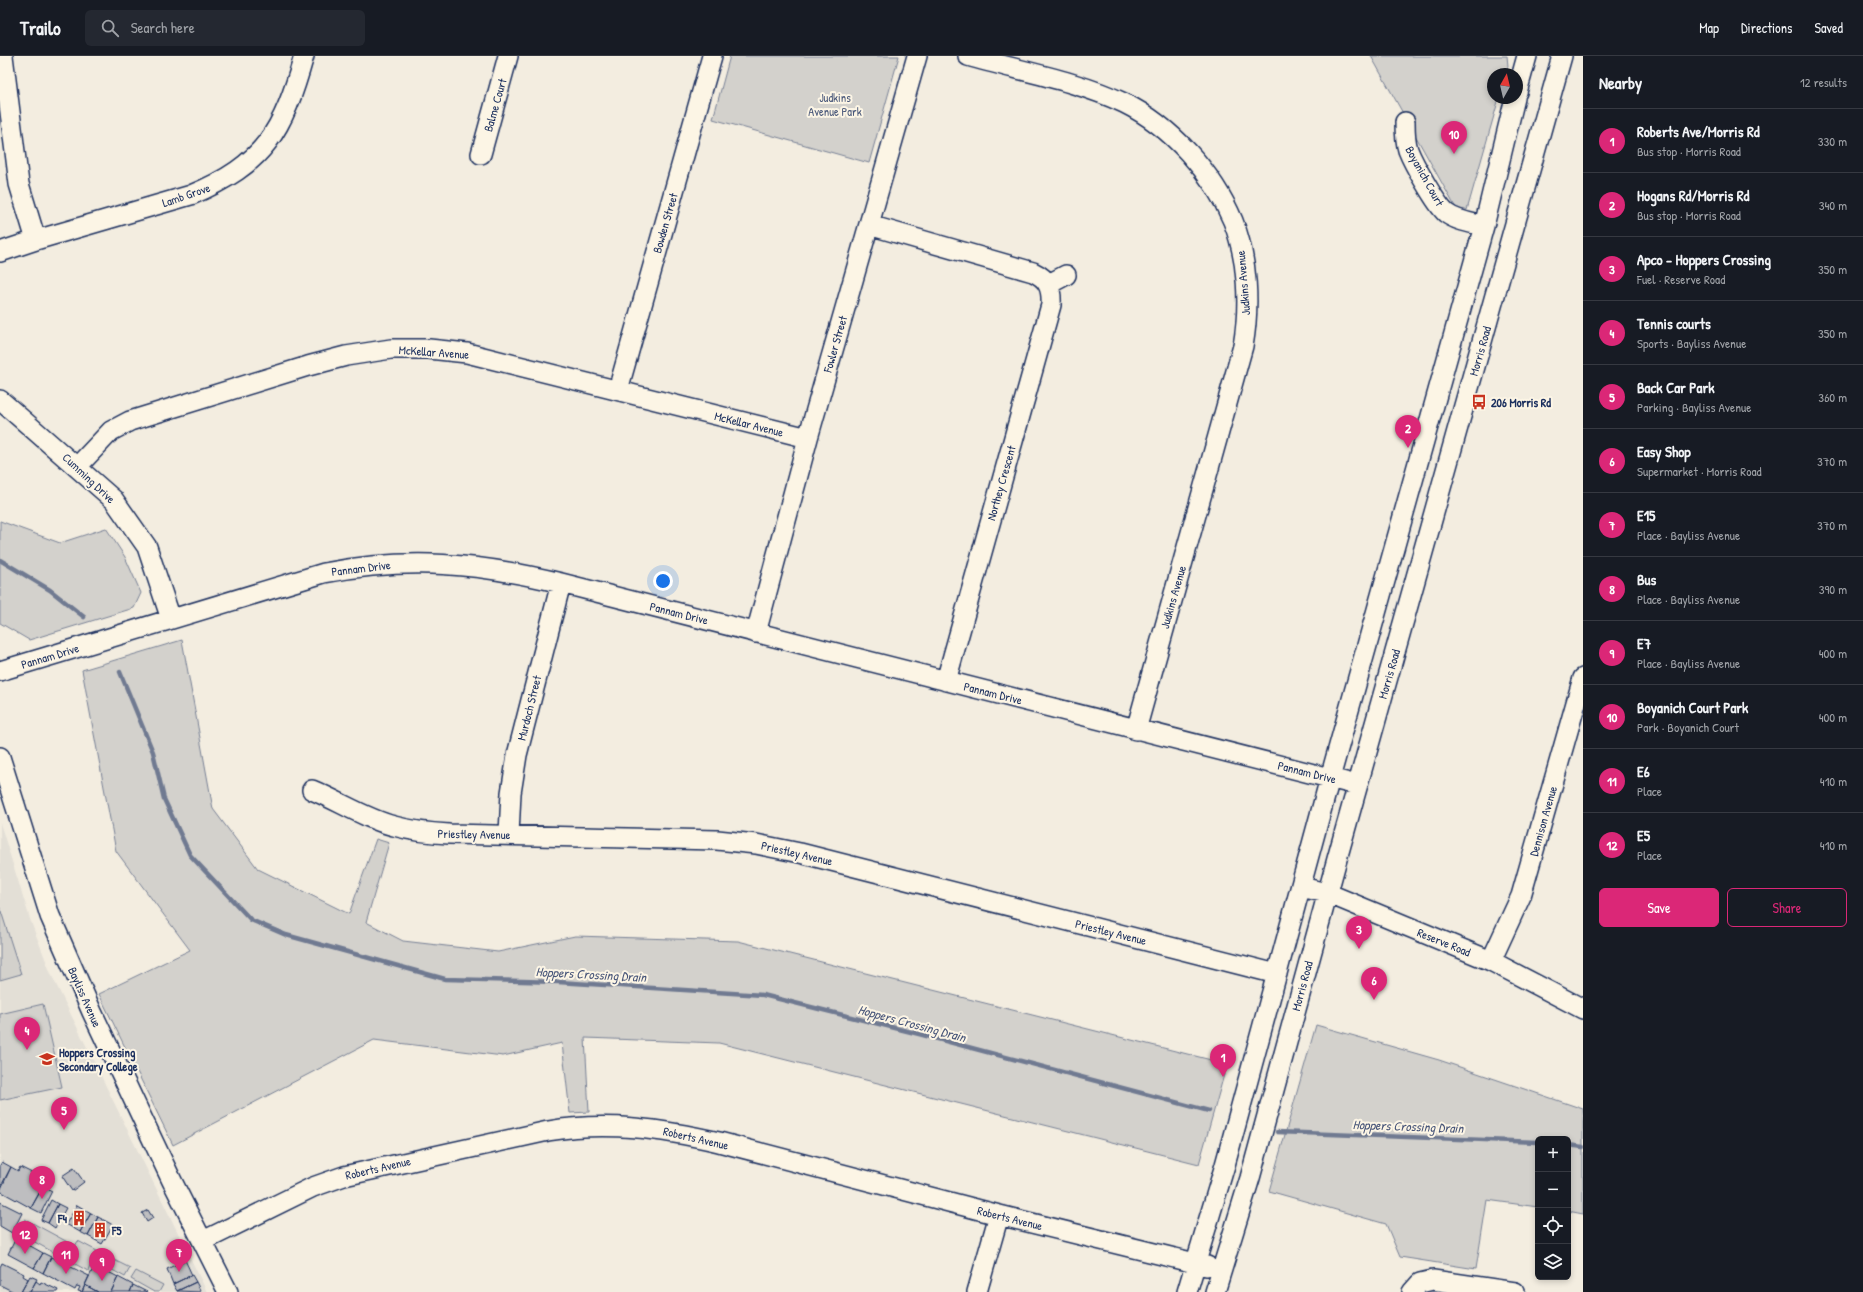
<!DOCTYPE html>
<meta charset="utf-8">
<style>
:root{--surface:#171b24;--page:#242831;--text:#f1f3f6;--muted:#9ea1a6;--line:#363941;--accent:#db2777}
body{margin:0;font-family:"Patrick Hand",sans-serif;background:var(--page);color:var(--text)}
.controls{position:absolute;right:12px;bottom:12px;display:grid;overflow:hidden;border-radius:6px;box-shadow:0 2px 6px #0003}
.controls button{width:36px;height:36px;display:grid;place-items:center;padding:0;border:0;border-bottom:1px solid var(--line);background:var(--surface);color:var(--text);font:20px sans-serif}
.compass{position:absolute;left:1487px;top:12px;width:36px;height:36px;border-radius:50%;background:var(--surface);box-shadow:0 2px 6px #0003;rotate:8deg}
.you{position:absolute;left:663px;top:525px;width:14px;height:14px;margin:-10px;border:3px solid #fff;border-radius:50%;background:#1a73e8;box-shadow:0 0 0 6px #1a73e833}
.badge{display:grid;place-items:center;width:26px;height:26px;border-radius:50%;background:var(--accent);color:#fff;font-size:13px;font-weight:700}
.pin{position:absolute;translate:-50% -33px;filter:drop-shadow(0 1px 2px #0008)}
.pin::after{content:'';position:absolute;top:21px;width:14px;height:12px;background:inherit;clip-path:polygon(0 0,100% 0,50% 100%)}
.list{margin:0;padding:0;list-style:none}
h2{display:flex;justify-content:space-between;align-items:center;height:52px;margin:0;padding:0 16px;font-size:17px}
h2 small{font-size:13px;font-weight:400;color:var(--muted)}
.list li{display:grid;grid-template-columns:26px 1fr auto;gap:12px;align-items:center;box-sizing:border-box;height:64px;padding:0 16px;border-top:1px solid var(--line)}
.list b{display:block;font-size:15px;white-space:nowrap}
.list p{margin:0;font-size:13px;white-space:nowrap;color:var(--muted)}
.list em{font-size:13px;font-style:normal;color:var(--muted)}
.actions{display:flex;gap:8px;padding:12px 16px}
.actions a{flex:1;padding:9px 0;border:1px solid var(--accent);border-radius:6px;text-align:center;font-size:14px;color:var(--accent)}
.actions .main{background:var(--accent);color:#fff}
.icon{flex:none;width:22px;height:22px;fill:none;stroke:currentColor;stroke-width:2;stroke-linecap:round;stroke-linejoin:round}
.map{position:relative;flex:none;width:1583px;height:1236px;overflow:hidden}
header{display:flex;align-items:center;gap:24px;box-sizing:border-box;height:56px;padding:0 20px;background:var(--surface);border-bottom:1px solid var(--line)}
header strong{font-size:19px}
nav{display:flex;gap:22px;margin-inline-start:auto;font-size:14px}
.search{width:280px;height:36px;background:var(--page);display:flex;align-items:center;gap:10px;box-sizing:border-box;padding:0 14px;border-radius:6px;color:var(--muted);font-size:15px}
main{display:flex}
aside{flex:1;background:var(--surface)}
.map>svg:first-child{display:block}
.built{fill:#e3dfd6}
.green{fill:#d3d1cc;stroke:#778095}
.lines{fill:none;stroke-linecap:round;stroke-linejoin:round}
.stream{stroke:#707a91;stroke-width:4.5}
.building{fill:#bebec0;stroke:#1b2f5e}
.minor-casing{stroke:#1b2f5e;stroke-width:22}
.minor{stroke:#fcf5e5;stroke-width:19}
.labels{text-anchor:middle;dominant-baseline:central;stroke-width:4;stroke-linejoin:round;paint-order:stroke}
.park-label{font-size:12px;fill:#49587a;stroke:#fcf5e5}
.street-label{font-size:12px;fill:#1b2f5e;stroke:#fcf5e5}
.poi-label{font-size:12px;font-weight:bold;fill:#1b2f5e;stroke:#fcf5e5;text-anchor:start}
.water-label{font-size:13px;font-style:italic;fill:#465478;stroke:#fcf5e5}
</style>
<header>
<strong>Trailo</strong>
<div class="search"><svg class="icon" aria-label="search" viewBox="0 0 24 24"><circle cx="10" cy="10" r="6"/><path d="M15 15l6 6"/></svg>Search here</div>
<nav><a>Map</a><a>Directions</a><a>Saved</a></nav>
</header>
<main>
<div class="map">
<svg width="1583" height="1236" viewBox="0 0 1583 1236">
<rect width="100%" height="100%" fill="#f3ede0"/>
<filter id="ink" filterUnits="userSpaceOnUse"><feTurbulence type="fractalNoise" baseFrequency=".025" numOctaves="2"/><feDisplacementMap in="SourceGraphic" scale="8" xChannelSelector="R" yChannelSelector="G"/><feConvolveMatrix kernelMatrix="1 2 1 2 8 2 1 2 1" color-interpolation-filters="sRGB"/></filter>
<g filter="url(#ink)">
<path class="built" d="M 0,767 L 31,866 L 51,918 L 207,1236 L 0,1236 Z"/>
<path class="green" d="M 730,0 L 899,0 L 869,107 L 713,63 Z
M 1371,0 L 1507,0 L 1508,10 L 1506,18 L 1493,18 L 1493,42 L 1499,42 L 1467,154 L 1457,154 Z
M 0,465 L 60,487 L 106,472 L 125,501 L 141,537 L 134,552 L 29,584 L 0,567 Z
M 182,584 L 213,753 L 258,813 L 349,858 L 376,783 L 389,787 L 366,866 L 403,885 L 498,896 L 575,880 L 738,885 L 1227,1008 L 1199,1108 L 719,987 L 585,982 L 589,1056 L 570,1057 L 562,987 L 503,1000 L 374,984 L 173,1089 L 99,938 L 190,894 L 116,795 L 82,614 Z
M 0,852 L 21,918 L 0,924 Z
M 43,948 L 62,1031 L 0,1044 L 0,958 Z
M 1316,969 L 1439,1004 L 1583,1053 L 1583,1158 L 1568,1155 L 1568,1083 L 1538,1083 L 1538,1151 L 1487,1144 L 1476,1213 L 1400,1201 L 1386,1168 L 1269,1135 Z
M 25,1163 L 75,1190 L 78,1185 L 97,1195 L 88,1215 L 18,1177 Z
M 102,1198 L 130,1212 L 125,1221 L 98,1206 Z
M 136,1215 L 163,1229 L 159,1236 L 154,1236 L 131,1223 Z"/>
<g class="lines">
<path class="stream" d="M 0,504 L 50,534 L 84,561
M 120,616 L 153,696 L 164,743 L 190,799 L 251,864 L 286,879 L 445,923 L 558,926 L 763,939 L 919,978 L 1209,1055
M 1277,1076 L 1538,1086
M 1568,1089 L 1583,1091"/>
</g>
<path class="building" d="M 2,1106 L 11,1111 L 0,1132 L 0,1109 Z
M 11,1111 L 18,1115 L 20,1111 L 36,1119 L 34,1122 L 45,1127 L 31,1152 L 0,1135 Z
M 74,1112 L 84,1126 L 72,1135 L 62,1120 Z
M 43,1130 L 52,1135 L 41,1157 L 31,1152 Z
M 51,1144 L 58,1148 L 48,1167 L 41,1164 Z
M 0,1146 L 22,1157 L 12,1177 L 0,1170 Z
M 58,1148 L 66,1152 L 55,1172 L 48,1167 Z
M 77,1149 L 91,1157 L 80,1176 L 66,1168 Z
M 148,1154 L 153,1162 L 147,1166 L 142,1157 Z
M 91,1157 L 98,1161 L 88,1180 L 80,1176 Z
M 98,1161 L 113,1169 L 102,1188 L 88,1180 Z
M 16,1182 L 43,1197 L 34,1212 L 8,1198 Z
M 43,1197 L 51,1201 L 43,1217 L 34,1212 Z
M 51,1201 L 89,1220 L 82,1236 L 78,1235 L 80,1231 L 77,1230 L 75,1234 L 43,1217 Z
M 185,1204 L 192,1219 L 173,1228 L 167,1213 Z
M 2,1207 L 24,1218 L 23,1220 L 28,1223 L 21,1236 L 14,1236 L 0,1229 L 0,1211 Z
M 95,1209 L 118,1221 L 111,1236 L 98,1236 L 85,1229 Z
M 192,1219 L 196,1226 L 177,1235 L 173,1228 Z
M 30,1220 L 37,1223 L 30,1236 L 21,1236 Z
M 118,1221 L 133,1229 L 130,1236 L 111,1236 Z
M 36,1225 L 40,1228 L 41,1226 L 58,1234 L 57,1236 L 30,1236 Z
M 196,1226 L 201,1236 L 177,1235 Z
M 85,1229 L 98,1236 L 82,1236 Z
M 133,1229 L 147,1236 L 130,1236 Z"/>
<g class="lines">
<g class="minor-casing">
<path id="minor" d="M 3,0 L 19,128 L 36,184
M 968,0 C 1020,15 1075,24 1124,47 C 1171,70 1213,117 1233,165 C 1248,203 1250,250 1243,290 L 1136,674
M 1517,36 L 1527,0
M 1405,66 C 1405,76 1405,84 1408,94 C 1413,107 1436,148 1446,157 C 1456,165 1472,167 1484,170
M 481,98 L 508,0
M 869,169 L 1033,216 C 1048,223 1052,232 1051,249 L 946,625
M 0,196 L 36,184 L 191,139 C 265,108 283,75 304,0
M 1049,228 L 1066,219
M 618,334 L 712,0
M 0,344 L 114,444 L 147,491 L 171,563
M 77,411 L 111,375 L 130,365 L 308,310 L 346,300 L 391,293 L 429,293 L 467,297 L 808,382
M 756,577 L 808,382 L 917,0
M 0,615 L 324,517 C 409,501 478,507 561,527 L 1357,729
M 0,701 L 50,860 L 92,956 L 172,1125 L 228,1236
M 312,734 C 339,745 366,763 394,770 C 412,775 430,777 449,778 L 717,784 L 756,788 L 800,797 L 1277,918
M 509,778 L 511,737 L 517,699 L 561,527
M 1301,831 L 1327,837 L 1491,905 L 1583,953
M 1491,905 L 1521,840 L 1583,622
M 203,1185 L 313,1131 L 344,1120 L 548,1075 C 607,1065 662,1073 719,1086 L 999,1159 L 1207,1210
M 977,1236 L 999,1159
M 1187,1236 L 1225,1109 L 1330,722 L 1484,170 L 1515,42
M 1215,1236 L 1250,1122 L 1337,803 L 1562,0
M 1412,1236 L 1420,1227 L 1433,1224 L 1515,1236"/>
</g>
<use href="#minor" class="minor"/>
</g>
</g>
<defs>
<g id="bus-bare" transform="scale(1.2)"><path d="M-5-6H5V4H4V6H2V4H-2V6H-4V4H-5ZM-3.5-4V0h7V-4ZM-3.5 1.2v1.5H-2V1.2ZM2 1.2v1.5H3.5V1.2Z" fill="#c8321e" stroke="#fcf5e5" stroke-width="2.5" paint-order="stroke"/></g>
<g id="school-bare" transform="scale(1.2)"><path d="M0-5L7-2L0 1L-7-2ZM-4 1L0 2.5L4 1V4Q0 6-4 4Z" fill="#c8321e" stroke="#fcf5e5" stroke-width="2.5" paint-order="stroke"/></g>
<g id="building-bare" transform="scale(1.2)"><path d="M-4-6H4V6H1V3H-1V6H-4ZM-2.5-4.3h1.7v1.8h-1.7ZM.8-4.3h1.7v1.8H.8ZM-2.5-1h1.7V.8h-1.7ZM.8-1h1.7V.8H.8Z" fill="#c8321e" stroke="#fcf5e5" stroke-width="2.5" paint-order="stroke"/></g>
</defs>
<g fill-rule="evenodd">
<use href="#bus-bare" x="1479" y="346"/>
<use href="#school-bare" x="47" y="1003"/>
<use href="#building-bare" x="79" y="1162"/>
<use href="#building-bare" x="100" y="1174"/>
</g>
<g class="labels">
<g class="park-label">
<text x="835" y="41">Judkins<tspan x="835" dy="14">Avenue Park</tspan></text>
</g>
<g class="street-label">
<text transform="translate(495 49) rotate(-74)">Balme Court</text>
<text transform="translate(1425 120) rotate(61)">Boyanich Court</text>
<text transform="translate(186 139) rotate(-19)">Lamb Grove</text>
<text transform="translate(665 167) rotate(-74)">Bowden Street</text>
<text transform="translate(1243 227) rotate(-95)">Judkins Avenue</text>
<text transform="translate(835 288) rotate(-74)">Fowler Street</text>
<text transform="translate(1480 295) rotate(-74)">Morris Road</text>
<text transform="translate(434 296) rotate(4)">McKellar Avenue</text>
<text transform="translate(749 368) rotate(14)">McKellar Avenue</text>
<text transform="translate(89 422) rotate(43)">Cumming Drive</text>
<text transform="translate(1001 427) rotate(-74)">Northey Crescent</text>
<text transform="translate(361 512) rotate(-7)">Pannam Drive</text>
<text transform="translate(1173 541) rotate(-74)">Judkins Avenue</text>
<text transform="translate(679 557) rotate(14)">Pannam Drive</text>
<text transform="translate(50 600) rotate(-17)">Pannam Drive</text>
<text transform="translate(1389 618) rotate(-74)">Morris Road</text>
<text transform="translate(993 637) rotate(14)">Pannam Drive</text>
<text transform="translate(529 652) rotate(-76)">Murdoch Street</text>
<text transform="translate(1307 716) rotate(14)">Pannam Drive</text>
<text transform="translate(1543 765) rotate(-74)">Dennison Avenue</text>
<text transform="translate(474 778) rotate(1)">Priestley Avenue</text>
<text transform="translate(797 797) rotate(13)">Priestley Avenue</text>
<text transform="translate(1111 876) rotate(14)">Priestley Avenue</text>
<text transform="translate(1444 886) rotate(22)">Reserve Road</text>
<text transform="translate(1302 930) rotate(-75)">Morris Road</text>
<text transform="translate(85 941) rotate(66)">Bayliss Avenue</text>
<text transform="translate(696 1082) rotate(13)">Roberts Avenue</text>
<text transform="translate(378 1112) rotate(-13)">Roberts Avenue</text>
<text transform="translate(1010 1162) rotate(14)">Roberts Avenue</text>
</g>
<g class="poi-label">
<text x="1491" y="346">206 Morris Rd</text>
<text x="59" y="996">Hoppers Crossing<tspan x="59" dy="14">Secondary College</tspan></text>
<text x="67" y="1162" text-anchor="end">F4</text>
<text x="112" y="1174">F5</text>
</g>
<g class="water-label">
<text transform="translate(591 918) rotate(3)">Hoppers Crossing Drain</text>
<text transform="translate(912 967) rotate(15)">Hoppers Crossing Drain</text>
<text transform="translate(1408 1070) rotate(2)">Hoppers Crossing Drain</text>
</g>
</g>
</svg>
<div class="controls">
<button>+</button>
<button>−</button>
<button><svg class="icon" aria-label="locate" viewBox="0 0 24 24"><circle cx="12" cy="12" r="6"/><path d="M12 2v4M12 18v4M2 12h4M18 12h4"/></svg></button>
<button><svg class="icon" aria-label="layers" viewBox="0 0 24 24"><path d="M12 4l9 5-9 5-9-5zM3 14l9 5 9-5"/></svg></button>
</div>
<svg class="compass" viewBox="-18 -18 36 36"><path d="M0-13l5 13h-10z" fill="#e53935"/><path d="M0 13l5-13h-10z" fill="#9ea1a6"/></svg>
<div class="you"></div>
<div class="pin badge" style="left:1223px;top:1021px">1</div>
<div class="pin badge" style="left:1408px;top:392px">2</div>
<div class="pin badge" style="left:1359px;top:893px">3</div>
<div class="pin badge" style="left:27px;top:994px">4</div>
<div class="pin badge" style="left:64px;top:1074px">5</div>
<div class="pin badge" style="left:1374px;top:944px">6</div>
<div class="pin badge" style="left:179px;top:1216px">7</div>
<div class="pin badge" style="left:42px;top:1143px">8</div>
<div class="pin badge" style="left:102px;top:1225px">9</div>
<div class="pin badge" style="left:1454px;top:98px">10</div>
<div class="pin badge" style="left:66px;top:1218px">11</div>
<div class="pin badge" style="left:25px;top:1198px">12</div>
</div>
<aside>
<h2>Nearby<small>12 results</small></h2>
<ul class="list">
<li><span class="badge">1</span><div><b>Roberts Ave/Morris Rd</b><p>Bus stop · Morris Road</p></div><em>330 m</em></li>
<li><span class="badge">2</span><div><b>Hogans Rd/Morris Rd</b><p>Bus stop · Morris Road</p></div><em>340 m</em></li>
<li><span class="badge">3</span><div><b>Apco - Hoppers Crossing</b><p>Fuel · Reserve Road</p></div><em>350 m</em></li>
<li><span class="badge">4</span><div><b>Tennis courts</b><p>Sports · Bayliss Avenue</p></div><em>350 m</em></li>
<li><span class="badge">5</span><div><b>Back Car Park</b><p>Parking · Bayliss Avenue</p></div><em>360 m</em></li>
<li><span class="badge">6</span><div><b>Easy Shop</b><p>Supermarket · Morris Road</p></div><em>370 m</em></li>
<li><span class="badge">7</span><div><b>E15</b><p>Place · Bayliss Avenue</p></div><em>370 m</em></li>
<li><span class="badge">8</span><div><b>Bus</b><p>Place · Bayliss Avenue</p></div><em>390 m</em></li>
<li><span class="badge">9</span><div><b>E7</b><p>Place · Bayliss Avenue</p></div><em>400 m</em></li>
<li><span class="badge">10</span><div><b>Boyanich Court Park</b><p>Park · Boyanich Court</p></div><em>400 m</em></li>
<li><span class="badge">11</span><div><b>E6</b><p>Place</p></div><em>410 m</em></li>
<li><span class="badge">12</span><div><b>E5</b><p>Place</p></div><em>410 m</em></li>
</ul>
<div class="actions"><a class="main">Save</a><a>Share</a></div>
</aside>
</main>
